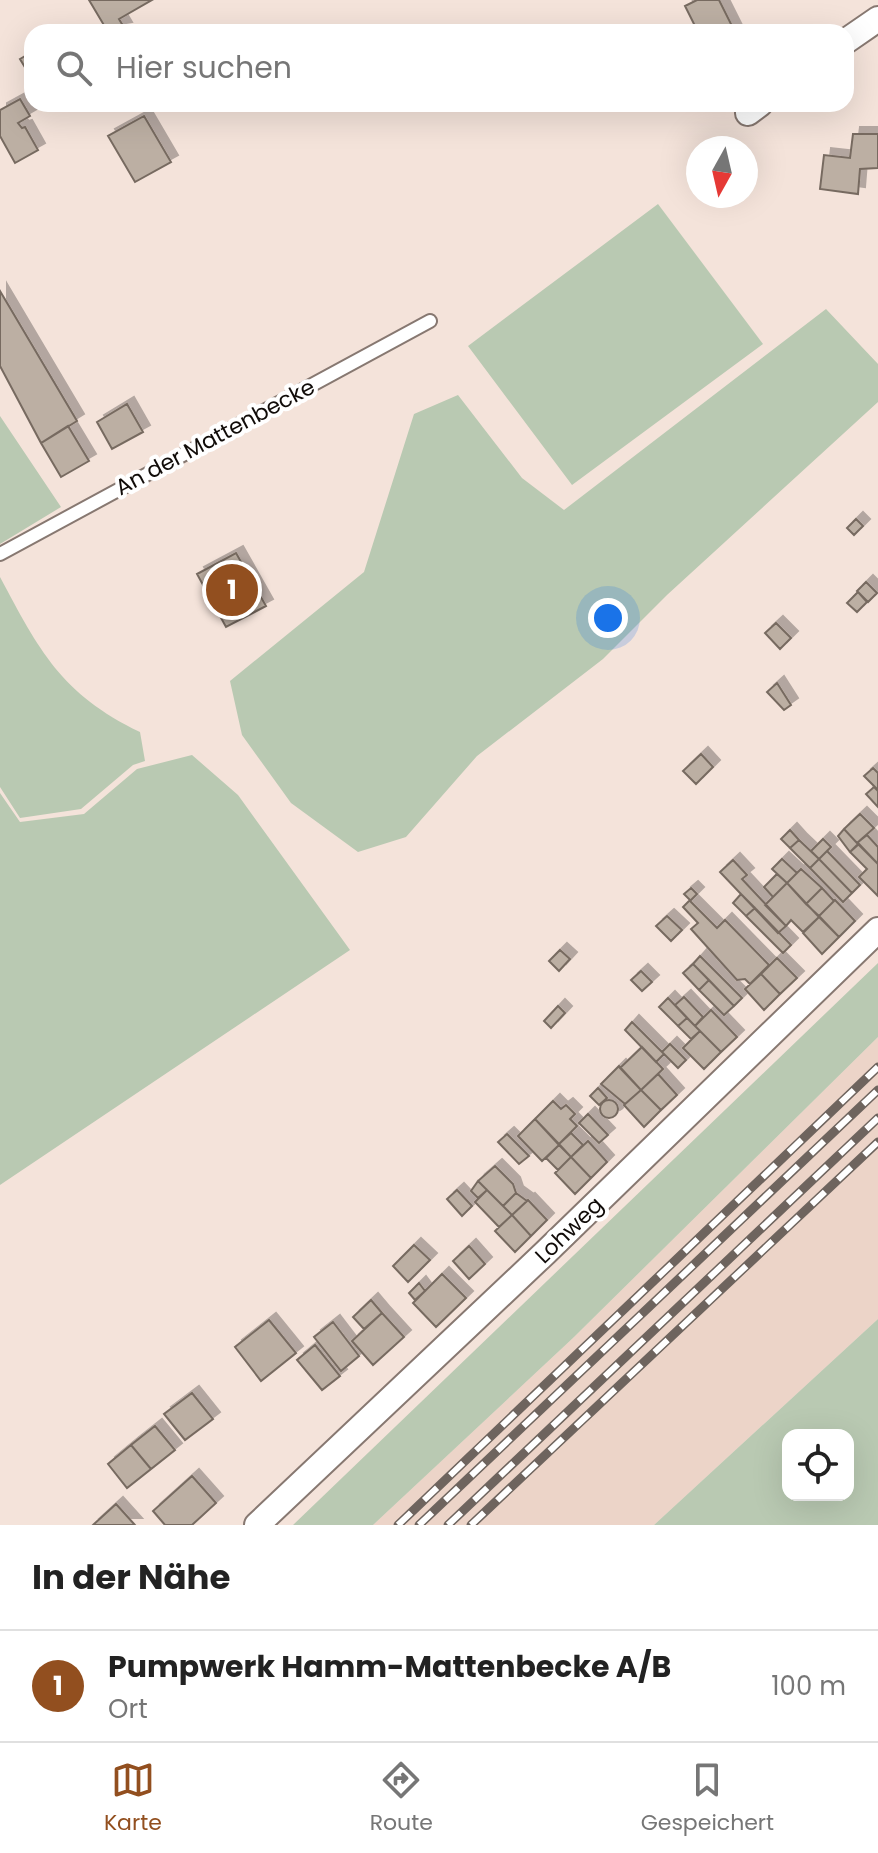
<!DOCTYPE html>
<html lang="de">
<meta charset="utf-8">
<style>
:root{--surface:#fff;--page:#f2f2f2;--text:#222;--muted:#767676;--line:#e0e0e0;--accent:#924f1f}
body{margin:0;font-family:Poppins,sans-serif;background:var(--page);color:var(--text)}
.controls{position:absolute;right:24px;bottom:24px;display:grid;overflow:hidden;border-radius:16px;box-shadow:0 8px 32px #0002}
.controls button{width:72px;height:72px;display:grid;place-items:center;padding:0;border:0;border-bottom:2px solid var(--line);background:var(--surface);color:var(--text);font:40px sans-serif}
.compass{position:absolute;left:686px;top:136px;width:72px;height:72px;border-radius:50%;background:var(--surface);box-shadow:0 8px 32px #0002;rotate:188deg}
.you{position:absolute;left:608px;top:618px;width:28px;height:28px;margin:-20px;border:6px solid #fff;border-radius:50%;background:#1a73e8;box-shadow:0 0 0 12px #1a73e833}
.badge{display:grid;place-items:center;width:52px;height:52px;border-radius:50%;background:var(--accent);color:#fff;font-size:26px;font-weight:700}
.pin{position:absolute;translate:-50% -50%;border:4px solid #fff;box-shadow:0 2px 8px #0006}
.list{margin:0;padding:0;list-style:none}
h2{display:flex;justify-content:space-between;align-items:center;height:104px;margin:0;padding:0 32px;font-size:34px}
h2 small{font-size:26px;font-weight:400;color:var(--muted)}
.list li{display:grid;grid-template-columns:52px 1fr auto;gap:24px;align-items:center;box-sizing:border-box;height:112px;padding:0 32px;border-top:2px solid var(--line)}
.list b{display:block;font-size:30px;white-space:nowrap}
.list p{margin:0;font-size:26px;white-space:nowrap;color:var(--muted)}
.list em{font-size:26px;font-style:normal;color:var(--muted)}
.icon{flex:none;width:44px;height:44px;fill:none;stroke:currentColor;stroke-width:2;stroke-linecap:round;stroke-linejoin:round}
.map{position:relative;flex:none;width:878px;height:1525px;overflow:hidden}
.search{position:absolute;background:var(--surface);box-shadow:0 8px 32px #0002;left:24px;right:24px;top:24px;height:88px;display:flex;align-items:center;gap:20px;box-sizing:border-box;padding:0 28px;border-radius:24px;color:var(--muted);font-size:30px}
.sheet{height:216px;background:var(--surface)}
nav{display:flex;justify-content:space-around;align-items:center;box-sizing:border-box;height:112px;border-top:2px solid var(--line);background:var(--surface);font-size:22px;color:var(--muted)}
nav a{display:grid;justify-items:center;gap:4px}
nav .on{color:var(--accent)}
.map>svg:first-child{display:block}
.built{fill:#ecd4c8}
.green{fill:#b9c9b2;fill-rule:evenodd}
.building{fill:#bcafa3;stroke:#776b61;stroke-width:2;filter:url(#shadow)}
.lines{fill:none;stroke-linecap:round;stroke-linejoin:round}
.lane-casing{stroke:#877871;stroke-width:16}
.street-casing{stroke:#877871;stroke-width:28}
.lane{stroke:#fff;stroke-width:12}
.street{stroke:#fff;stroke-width:24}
.rail-casing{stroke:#6e645e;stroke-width:9}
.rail{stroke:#fff;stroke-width:6;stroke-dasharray:18;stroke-linecap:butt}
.labels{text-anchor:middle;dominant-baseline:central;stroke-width:8;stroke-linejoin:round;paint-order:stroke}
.street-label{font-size:22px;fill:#100b08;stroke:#fff}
</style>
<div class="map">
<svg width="878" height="1525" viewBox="0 0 878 1525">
<defs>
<filter id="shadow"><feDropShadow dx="7" dy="-7" stdDeviation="0" flood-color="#0004"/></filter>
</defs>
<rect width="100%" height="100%" fill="#f4e3da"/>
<path class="built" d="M 878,1037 L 878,1319 L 654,1525 L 373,1525 L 573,1338 Z"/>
<path class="green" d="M 658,204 L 763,344 L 572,485 L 468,346 Z
M 826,309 L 878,364 L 878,402 L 667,595 L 603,659 L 477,756 L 406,837 L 358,852 L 291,803 L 242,735 L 230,681 L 364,572 L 414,414 L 458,395 L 522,478 L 564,510 Z
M 0,416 L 61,507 L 0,544 Z
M 0,577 C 39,650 61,694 140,732 L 145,761 L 133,765 L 81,809 L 20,818 L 0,787 Z
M 192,755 L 238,795 L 350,950 L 0,1185 L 0,793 L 20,822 L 84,814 L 137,769 Z
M 878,963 L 878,1037 L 573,1338 L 373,1525 L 293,1525 Z
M 878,1319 L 878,1525 L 654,1525 ZM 788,1435 L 848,1435 L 848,1495 L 788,1495 Z"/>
<path class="building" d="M 89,0 L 152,0 L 119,19 L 125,29 L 108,32 Z
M 697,0 L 719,0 L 735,32 L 698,32 L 685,6 Z
M 32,52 L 32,79 L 20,59 Z
M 20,99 L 30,116 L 18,123 L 22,128 L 25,127 L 38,150 L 15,163 L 0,136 L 0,110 Z
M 144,116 L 171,162 L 135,182 L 108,136 Z
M 853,134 L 878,134 L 878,168 L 860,169 L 858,194 L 820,189 L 824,155 L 850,158 Z
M 0,291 L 77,421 L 41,443 L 0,366 Z
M 127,404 L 143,432 L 112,449 L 97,422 Z
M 68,426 L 89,461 L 61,477 L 41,443 Z
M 856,519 L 863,526 L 854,535 L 847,528 Z
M 236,553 L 266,606 L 226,627 L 197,574 Z
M 866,582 L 877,593 L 868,602 L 857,591 Z
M 858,592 L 867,602 L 857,612 L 847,603 Z
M 776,623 L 791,638 L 780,649 L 765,633 Z
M 777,683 L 791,705 L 784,710 L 767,692 Z
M 701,754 L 713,767 L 696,784 L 683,771 Z
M 873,768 L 878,773 L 878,790 L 864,776 Z
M 874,787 L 878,791 L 878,807 L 866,794 Z
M 860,814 L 874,828 L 857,843 L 844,829 Z
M 844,829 L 858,844 L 850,852 L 838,836 Z
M 790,830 L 799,840 L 790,848 L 781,839 Z
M 867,835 L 878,847 L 878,864 L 857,843 Z
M 823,839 L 831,847 L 819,859 L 811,851 Z
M 799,840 L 819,859 L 810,868 L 790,848 Z
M 859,844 L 878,864 L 878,896 L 859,877 L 867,869 L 850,852 Z
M 827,851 L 860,885 L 852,893 L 819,859 Z
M 782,859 L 797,873 L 787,883 L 772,869 Z
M 819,859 L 852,893 L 843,902 L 810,868 Z
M 733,860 L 747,875 L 742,879 L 786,926 L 778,933 L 720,872 Z
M 801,869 L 822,888 L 806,904 L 787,883 Z
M 777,874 L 787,883 L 773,897 L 764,887 Z
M 787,883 L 819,917 L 803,932 L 791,920 L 786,926 L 765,905 Z
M 691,888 L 697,894 L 690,901 L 717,928 L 725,920 L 769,965 L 750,984 L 745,979 L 737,980 L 691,929 L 698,923 L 683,907 L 690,900 L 684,894 Z
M 822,888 L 834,901 L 819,916 L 806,904 Z
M 741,894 L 755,908 L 746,916 L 733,903 Z
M 835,900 L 855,921 L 839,937 L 819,916 Z
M 755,908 L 791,945 L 783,953 L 746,916 Z
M 667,916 L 682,930 L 671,941 L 656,926 Z
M 819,917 L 839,937 L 822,954 L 803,933 Z
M 560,950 L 570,959 L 559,971 L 549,961 Z
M 700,956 L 742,998 L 734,1006 L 693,964 Z
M 777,958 L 797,978 L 780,994 L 761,974 Z
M 693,964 L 709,980 L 699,990 L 683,973 Z
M 641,971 L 652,982 L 642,991 L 631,980 Z
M 761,974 L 780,994 L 764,1010 L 745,989 Z
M 709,980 L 734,1006 L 724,1015 L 699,990 Z
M 684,997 L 703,1017 L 695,1026 L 675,1005 Z
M 668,998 L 687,1018 L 678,1026 L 659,1007 Z
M 558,1006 L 565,1013 L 551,1028 L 544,1021 Z
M 711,1010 L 737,1037 L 721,1052 L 695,1026 Z
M 687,1018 L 700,1031 L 691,1039 L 678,1026 Z
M 632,1022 L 664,1054 L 656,1062 L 625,1030 Z
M 700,1031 L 721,1052 L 704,1069 L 683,1048 Z
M 670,1044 L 686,1060 L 678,1068 L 662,1052 Z
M 642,1047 L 663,1069 L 641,1090 L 620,1068 Z
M 619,1066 L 641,1090 L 625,1104 L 601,1084 Z
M 658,1074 L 677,1095 L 661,1110 L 641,1090 Z
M 598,1088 L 607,1098 L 599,1105 L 590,1096 Z
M 641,1090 L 661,1110 L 644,1127 L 624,1105 Z
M600 1109a9 9 0 1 1 18 0a9 9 0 1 1-18 0Z
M 553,1101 L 561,1109 L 566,1105 L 575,1114 L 570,1119 L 577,1126 L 559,1144 L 535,1119 Z
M 588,1114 L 608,1135 L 599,1143 L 579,1123 Z
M 535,1119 L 559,1145 L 542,1161 L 518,1136 Z
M 571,1133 L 583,1145 L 571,1157 L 559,1144 Z
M 507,1134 L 529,1156 L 519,1164 L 498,1142 Z
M 588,1141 L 607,1162 L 591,1178 L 571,1157 Z
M 559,1145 L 571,1157 L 558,1170 L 546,1158 Z
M 571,1157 L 591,1178 L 575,1194 L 555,1173 Z
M 495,1166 L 513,1184 L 516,1193 L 503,1206 L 478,1181 Z
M 478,1181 L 487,1190 L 478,1198 L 471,1191 Z
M 457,1190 L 472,1206 L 462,1216 L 447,1199 Z
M 487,1190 L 512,1215 L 499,1227 L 475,1202 Z
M 516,1193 L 527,1201 L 512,1215 L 503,1206 Z
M 528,1200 L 547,1220 L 531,1236 L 512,1215 Z
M 512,1215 L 531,1236 L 515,1252 L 495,1231 Z
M 414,1245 L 430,1260 L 408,1282 L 393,1266 Z
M 469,1246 L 485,1264 L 469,1279 L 453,1261 Z
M 442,1274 L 466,1298 L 436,1327 L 413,1303 Z
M 419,1283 L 425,1291 L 415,1300 L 409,1293 Z
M 371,1300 L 382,1313 L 364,1329 L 353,1317 Z
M 382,1313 L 404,1337 L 373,1365 L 352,1341 Z
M 269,1320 L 296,1353 L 261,1381 L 235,1347 Z
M 333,1322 L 359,1356 L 341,1371 L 314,1337 Z
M 315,1345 L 340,1376 L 322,1390 L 297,1360 Z
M 192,1393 L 213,1419 L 185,1440 L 164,1414 Z
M 155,1426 L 175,1450 L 151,1469 L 131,1445 Z
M 131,1445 L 151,1469 L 127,1488 L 108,1464 Z
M 192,1476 L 216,1503 L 192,1525 L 165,1525 L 153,1511 Z
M 116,1504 L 135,1525 L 93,1525 Z"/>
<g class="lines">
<g class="lane-casing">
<path id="lane" d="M 0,554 L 430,321"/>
</g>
<g class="street-casing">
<path id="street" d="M 846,41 L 878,19
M 748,113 L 760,104
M 257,1525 L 546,1252 L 878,930"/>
</g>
<use href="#lane" class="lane"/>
<use href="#street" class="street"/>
<g class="rail-casing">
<path id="rail" d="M 398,1525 L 878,1067
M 419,1525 L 878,1090
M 448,1525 L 878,1118
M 471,1525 L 878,1142"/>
</g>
<use href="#rail" class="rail"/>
</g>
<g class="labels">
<g class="street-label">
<text transform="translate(215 437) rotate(-28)">An der Mattenbecke</text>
<text transform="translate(569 1230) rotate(-44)">Lohweg</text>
</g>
</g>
</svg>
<div class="controls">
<button><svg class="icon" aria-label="locate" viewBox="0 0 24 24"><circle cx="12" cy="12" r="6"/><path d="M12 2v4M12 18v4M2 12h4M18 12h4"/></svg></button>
</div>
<svg class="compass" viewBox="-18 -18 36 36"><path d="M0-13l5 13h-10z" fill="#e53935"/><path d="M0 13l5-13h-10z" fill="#767676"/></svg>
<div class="you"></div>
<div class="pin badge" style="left:232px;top:590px">1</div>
<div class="search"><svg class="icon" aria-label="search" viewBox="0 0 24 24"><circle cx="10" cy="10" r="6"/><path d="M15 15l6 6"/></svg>Hier suchen</div>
</div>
<section class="sheet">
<h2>In der Nähe<small></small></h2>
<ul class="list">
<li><span class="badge">1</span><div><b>Pumpwerk Hamm-Mattenbecke A/B</b><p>Ort</p></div><em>100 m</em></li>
</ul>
</section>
<nav>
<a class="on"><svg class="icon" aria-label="map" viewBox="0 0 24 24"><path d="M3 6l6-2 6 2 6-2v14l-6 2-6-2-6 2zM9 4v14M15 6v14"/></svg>Karte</a>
<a><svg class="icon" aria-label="directions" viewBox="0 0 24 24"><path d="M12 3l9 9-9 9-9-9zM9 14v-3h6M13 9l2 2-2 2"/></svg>Route</a>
<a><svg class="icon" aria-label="saved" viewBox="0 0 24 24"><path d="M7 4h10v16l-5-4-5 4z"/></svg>Gespeichert</a>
</nav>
